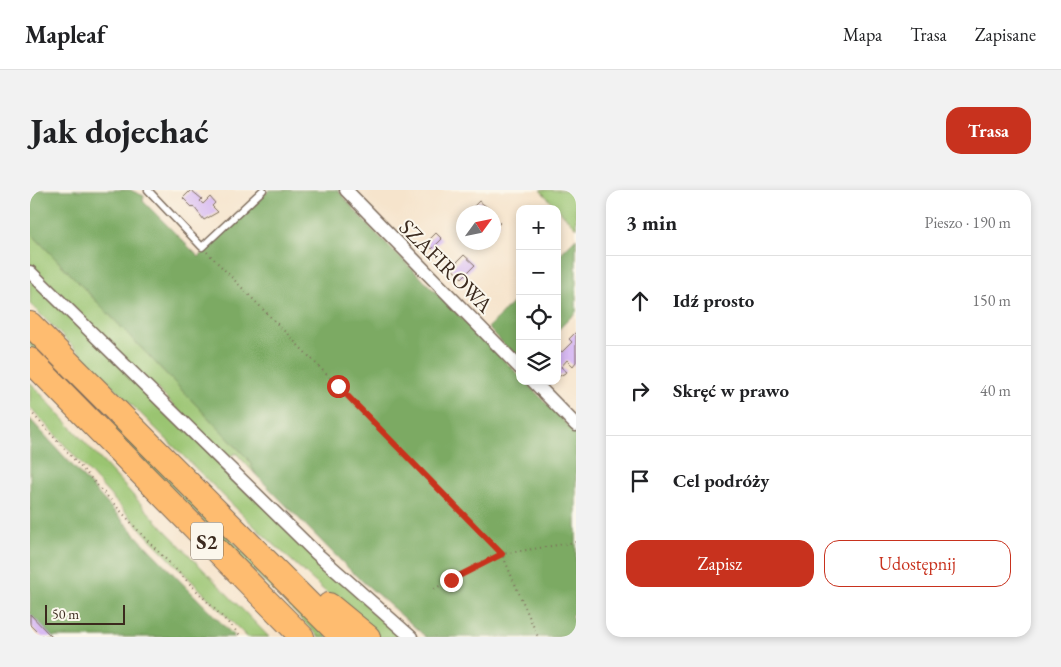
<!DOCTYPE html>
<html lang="pl">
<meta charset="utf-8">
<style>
:root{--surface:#fff;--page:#f2f2f2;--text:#202124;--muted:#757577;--line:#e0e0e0;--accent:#c8321e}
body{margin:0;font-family:"EB Garamond",serif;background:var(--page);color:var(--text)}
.controls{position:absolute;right:15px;top:15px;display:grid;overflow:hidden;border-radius:10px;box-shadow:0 2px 8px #0003}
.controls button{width:45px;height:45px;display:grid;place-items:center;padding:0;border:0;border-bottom:1px solid var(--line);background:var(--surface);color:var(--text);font:25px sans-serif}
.compass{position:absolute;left:426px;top:15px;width:45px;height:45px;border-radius:50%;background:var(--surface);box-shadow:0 2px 8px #0003;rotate:57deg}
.scale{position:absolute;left:15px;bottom:12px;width:80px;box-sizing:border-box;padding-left:5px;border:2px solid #3b2a1e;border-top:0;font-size:14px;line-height:18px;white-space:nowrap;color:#3b2a1e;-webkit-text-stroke:4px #fbf7ec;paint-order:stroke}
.stop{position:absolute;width:15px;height:15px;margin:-11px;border:4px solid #c8321e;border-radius:50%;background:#fff}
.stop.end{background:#c8321e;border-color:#fff;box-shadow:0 1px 5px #0008}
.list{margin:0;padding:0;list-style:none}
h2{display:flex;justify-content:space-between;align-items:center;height:65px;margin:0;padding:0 20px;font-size:21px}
h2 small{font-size:16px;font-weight:400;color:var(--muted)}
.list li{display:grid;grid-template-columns:32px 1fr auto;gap:15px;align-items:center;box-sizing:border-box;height:90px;padding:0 20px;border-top:1px solid var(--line)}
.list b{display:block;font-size:19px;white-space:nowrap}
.list em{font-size:16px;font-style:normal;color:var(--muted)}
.actions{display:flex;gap:10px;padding:15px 20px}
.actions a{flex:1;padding:11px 0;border:1px solid var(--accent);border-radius:15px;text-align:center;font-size:18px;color:var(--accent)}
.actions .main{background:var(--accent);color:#fff}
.icon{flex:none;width:28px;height:28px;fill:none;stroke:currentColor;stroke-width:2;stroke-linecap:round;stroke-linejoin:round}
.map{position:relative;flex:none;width:546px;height:447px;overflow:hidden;border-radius:15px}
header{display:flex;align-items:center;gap:30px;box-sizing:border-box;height:70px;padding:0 25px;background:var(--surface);border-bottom:1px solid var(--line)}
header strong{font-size:24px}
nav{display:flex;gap:28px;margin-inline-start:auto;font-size:18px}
.intro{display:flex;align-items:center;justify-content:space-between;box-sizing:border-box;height:120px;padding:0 30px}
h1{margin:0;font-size:35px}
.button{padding:12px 22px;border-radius:15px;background:var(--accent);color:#fff;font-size:18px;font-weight:700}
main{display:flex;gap:30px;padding:0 30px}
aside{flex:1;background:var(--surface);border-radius:15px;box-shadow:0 2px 8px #0003}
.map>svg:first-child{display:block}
.green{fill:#9ac471;stroke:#6a7748}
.forest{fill:#7baa63;stroke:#5b6a40}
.building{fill:#d4b4f3}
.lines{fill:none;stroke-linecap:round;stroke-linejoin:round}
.service-casing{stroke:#7c6b5b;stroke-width:9}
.minor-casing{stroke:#7c6b5b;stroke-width:15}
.motorway-casing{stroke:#7c6b5b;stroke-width:26}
.path{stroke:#7c6b5b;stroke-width:2;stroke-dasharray:1 4;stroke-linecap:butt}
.service{stroke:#fff;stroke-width:6}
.minor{stroke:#fff;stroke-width:12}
.motorway{stroke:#febc70;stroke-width:24}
.route{stroke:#c8321e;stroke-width:6}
.labels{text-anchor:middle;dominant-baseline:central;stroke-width:4;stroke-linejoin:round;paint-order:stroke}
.shield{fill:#fbf7ec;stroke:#75685c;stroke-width:1}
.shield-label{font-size:21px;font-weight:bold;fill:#3b2a1e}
.street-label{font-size:22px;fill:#3b2a1e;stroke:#fbf7ec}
</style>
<header>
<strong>Mapleaf</strong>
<nav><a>Mapa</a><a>Trasa</a><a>Zapisane</a></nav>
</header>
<div class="intro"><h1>Jak dojechać</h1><a class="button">Trasa</a></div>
<main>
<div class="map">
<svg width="546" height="447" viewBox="0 0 546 447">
<rect width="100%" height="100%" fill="#fbf7ec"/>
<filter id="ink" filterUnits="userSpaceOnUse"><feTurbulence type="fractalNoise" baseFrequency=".02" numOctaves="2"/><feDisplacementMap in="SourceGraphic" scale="10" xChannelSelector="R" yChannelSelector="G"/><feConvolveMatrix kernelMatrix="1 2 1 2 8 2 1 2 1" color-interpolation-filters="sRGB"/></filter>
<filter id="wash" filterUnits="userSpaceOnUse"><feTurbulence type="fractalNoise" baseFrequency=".0096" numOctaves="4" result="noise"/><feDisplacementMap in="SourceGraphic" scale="20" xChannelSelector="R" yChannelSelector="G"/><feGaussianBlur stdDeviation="1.12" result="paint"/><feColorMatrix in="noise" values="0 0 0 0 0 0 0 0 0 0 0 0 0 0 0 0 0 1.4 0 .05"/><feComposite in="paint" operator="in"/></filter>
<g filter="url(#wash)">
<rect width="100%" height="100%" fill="#f6e4cc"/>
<path class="green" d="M 510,0 L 546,0 L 546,38 Z
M 0,42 L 218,269 L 226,285 L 206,263 L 197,268 L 0,74 Z
M 0,89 L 373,447 L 345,447 L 227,339 L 0,114 Z
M 0,148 L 298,447 L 289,447 L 0,156 Z
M 0,192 L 132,337 L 239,447 L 217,447 L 120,349 L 0,217 Z"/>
<path class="forest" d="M 0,0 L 100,0 L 114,6 L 113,11 L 169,67 L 239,0 L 308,0 L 336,33 L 490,186 L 490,191 L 495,191 L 546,244 L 546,421 L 541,426 L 546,431 L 546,447 L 396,447 L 323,383 L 226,285 L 218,269 L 0,42 Z
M 546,48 L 546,122 L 527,141 L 527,67 Z
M 490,105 L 490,171 L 458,138 Z
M 0,229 L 114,354 L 205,447 L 22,447 L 0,424 Z"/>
<g id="blocks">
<path class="building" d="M 161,0 L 172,9 L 170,11 L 173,14 L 180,7 L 185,13 L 182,16 L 188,22 L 174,30 L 164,17 L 163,18 L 153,8 Z
M 449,11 L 457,17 L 462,22 L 442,22 L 440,20 Z
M 463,26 L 470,33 L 463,40 Z
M 406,43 L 412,49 L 402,59 L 396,53 Z
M 434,65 L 445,75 L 432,88 L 421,78 Z
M 546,142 L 546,172 L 543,176 L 537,170 L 531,177 L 537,182 L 528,187 L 527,161 L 529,159 L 532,162 L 542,152 L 539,149 Z
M 0,424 L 17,442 L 22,447 L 12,447 L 0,435 Z"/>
</g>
</g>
<g filter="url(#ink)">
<use href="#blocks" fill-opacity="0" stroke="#7c6b5b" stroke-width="1"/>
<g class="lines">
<g class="service-casing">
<path id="service" d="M 118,0 L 172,57 L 233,0"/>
</g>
<g class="minor-casing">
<path id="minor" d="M 316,0 L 490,178
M 0,82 L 286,363 L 381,447
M 503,191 L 546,235"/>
</g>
<g class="motorway-casing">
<path id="motorway" d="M 0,134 L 312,447
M 0,170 L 272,447
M 299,415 L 338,447"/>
</g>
<path class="path" d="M 177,62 L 472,364 L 508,447
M 0,221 L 116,349 L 212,447
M 404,399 L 472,364 L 546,352"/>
<use href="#service" class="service"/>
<use href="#minor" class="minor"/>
<use href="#motorway" class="motorway"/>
</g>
</g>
<g class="lines" filter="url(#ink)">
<path class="route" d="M 308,196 L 472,364 L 421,390"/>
</g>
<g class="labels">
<rect class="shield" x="161" y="332.5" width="32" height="37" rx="4"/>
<g class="shield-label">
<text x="177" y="351">S2</text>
</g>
<g class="street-label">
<text transform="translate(416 76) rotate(45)">SZAFIROWA</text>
</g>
</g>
</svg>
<div class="controls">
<button>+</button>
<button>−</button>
<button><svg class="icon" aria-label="locate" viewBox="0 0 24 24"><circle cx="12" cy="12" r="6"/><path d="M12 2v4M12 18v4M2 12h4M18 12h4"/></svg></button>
<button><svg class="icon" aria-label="layers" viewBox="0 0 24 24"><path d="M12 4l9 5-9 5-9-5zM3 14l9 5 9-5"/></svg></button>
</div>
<svg class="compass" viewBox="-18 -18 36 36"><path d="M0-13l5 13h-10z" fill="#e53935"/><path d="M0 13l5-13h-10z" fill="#757577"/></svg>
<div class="scale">50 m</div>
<div class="stop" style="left:308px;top:196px"></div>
<div class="stop end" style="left:421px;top:390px"></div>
</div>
<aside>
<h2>3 min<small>Pieszo · 190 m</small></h2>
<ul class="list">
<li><svg class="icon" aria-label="ahead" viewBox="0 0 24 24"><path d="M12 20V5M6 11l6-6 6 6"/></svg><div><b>Idź prosto</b></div><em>150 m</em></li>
<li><svg class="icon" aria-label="right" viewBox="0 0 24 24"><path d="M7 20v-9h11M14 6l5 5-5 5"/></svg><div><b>Skręć w prawo</b></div><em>40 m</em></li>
<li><svg class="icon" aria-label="arrive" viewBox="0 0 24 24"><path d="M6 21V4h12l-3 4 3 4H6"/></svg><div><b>Cel podróży</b></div></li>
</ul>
<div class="actions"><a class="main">Zapisz</a><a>Udostępnij</a></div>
</aside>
</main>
